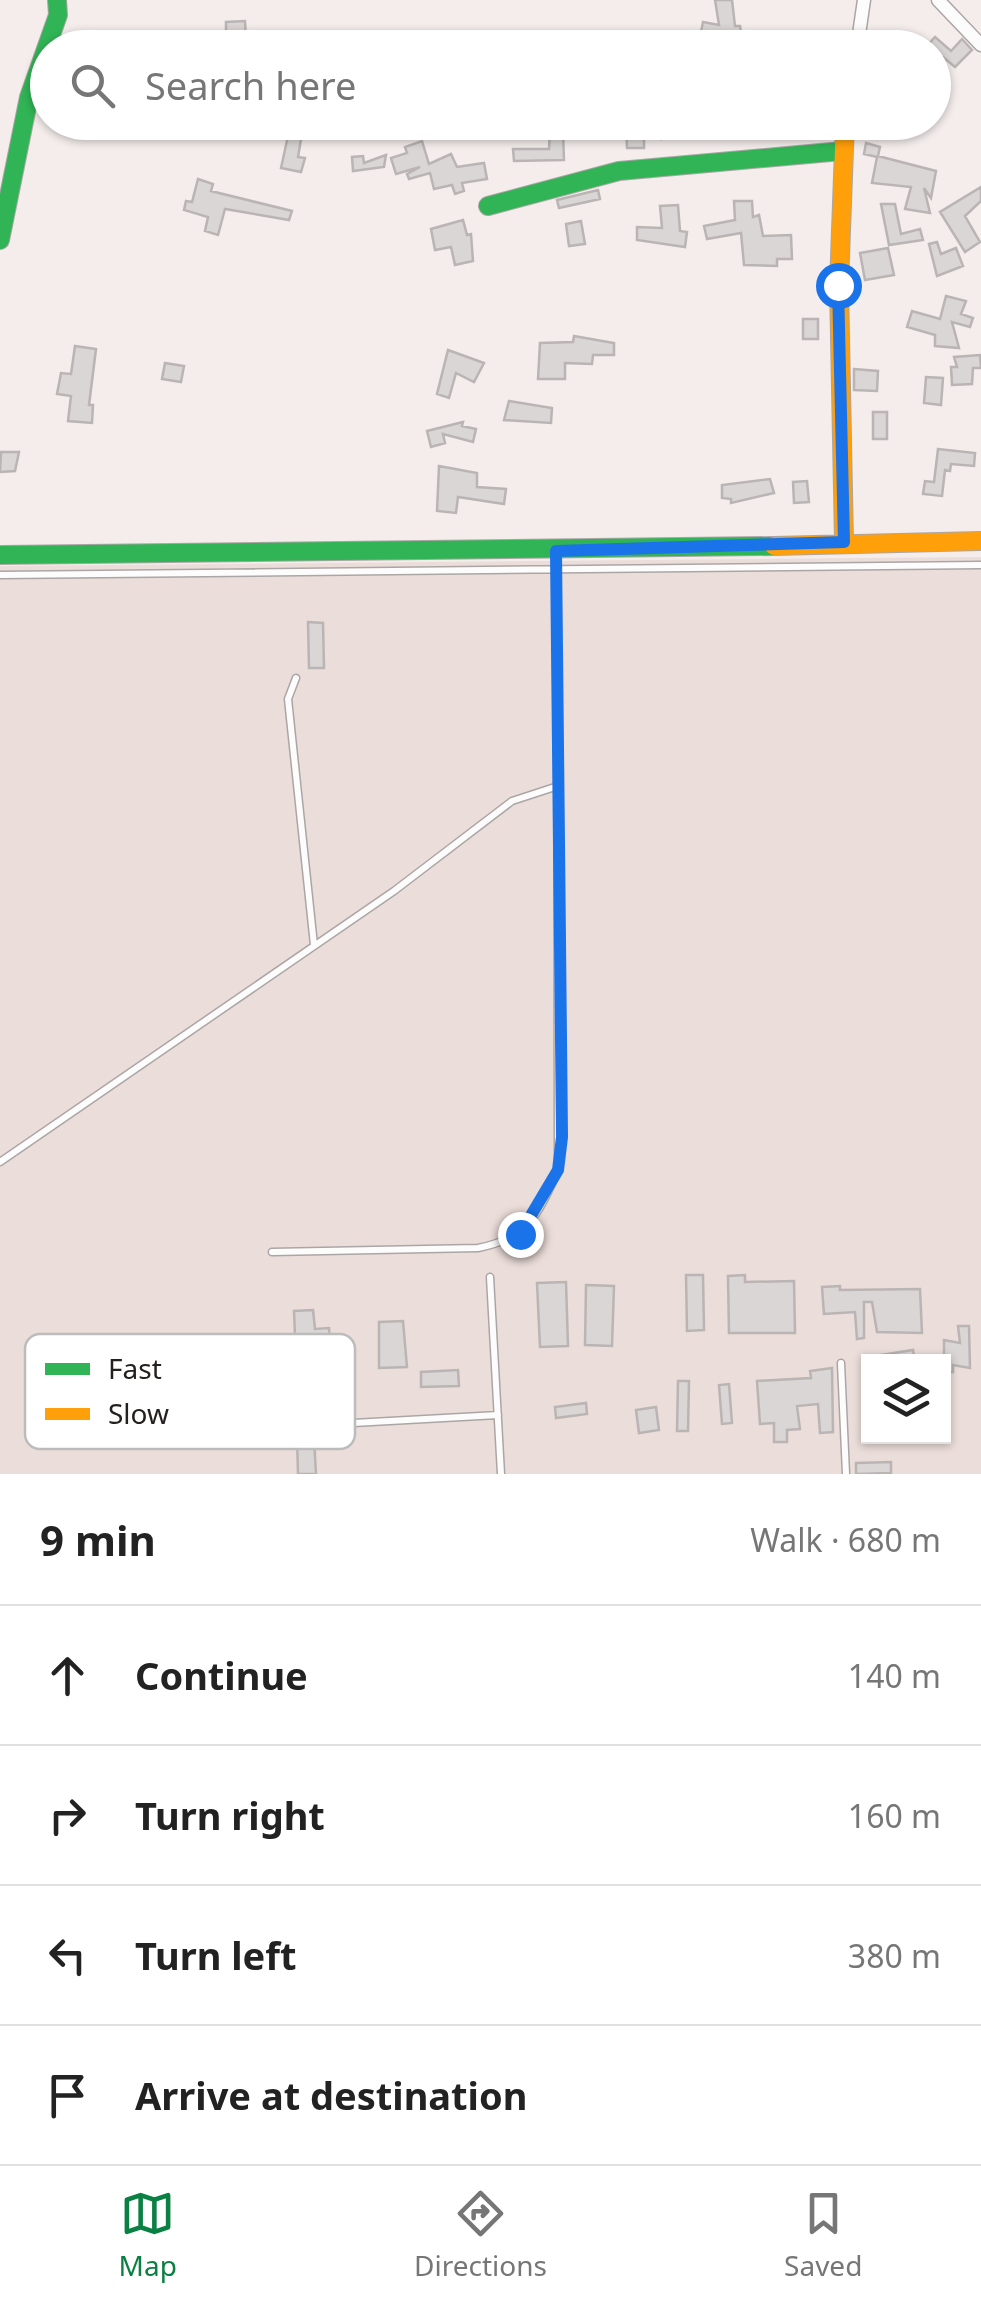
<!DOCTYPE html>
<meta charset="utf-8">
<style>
:root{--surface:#fff;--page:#f6f6f6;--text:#222;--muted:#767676;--line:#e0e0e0;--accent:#0b8043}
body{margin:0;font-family:"Noto Sans",sans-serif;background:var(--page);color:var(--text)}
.controls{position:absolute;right:30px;bottom:30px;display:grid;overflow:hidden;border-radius:0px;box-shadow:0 2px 8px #0004}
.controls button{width:90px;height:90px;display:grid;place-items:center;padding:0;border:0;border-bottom:2px solid var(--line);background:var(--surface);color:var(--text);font:50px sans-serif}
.stop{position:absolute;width:30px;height:30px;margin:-22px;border:8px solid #1a73e8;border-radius:50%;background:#fff}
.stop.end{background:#1a73e8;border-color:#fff;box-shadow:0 2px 10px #0008}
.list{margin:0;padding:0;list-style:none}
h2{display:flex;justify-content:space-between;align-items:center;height:130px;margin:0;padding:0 40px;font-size:42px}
h2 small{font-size:32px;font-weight:400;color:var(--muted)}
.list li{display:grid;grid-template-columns:65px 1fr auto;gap:30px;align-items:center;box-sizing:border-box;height:140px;padding:0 40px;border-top:2px solid var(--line)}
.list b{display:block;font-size:38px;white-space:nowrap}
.list em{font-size:32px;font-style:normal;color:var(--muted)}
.icon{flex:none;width:55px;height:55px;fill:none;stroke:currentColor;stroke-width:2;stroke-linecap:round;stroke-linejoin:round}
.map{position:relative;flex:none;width:981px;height:1474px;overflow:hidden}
.search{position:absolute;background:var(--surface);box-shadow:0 2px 8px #0004;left:30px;right:30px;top:30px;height:110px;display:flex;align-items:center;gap:25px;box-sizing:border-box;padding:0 35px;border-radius:55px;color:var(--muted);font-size:38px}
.sheet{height:690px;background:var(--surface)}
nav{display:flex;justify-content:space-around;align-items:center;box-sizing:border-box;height:140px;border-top:2px solid var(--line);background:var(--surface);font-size:28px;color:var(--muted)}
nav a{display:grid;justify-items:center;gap:5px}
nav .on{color:var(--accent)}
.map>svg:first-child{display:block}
.built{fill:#ebddd9;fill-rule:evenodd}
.building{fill:#dad6d5;stroke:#bab5b4;stroke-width:2.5}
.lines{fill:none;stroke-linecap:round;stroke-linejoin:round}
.lane-casing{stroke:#aba6a5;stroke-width:9}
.street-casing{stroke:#aba6a5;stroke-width:15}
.fast-casing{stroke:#aba6a5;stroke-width:20}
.slow-casing{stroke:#aba6a5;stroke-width:20}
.lane{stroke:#fdfcfc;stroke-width:6}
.street{stroke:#fdfcfc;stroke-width:12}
.fast{stroke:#30b455;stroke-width:18}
.slow{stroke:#ff9f0a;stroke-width:18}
.route{stroke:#1a73e8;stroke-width:12}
.key{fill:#fff;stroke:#bdbcbc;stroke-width:2.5}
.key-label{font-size:28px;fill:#24201e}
</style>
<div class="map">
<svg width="981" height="1474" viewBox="0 0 981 1474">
<rect width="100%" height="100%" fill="#f4edec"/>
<path class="built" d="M 981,557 L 981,1474 L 0,1474 L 0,566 ZM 868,1362 L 944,1362 L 944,1436 L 868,1436 Z"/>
<path class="building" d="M 715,0 L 732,0 L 735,26 L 740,26 L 741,33 L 754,32 L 755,44 L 730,46 L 729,41 L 701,32 L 703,22 L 719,25 Z
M 245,21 L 246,42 L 226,42 L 226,22 Z
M 935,37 L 951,51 L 962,39 L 972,50 L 955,67 L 943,57 L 934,64 L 934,48 L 927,46 Z
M 291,122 L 304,122 L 298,157 L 305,158 L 301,172 L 281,168 Z
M 626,122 L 664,122 L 661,139 L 644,136 L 644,148 L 627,148 Z
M 550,131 L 563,132 L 564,160 L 514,161 L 513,149 L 549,149 Z
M 422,141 L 429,164 L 451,154 L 457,167 L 484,163 L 487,179 L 462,183 L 464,191 L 455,194 L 452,185 L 434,189 L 430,173 L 409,179 L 407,174 L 420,167 L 396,174 L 391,158 L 407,153 L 405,147 Z
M 866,143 L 880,147 L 878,156 L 936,171 L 931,198 L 924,188 L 930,213 L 905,209 L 911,187 L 872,183 L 877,157 L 864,154 Z
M 386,155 L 384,167 L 353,171 L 352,157 L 363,156 L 364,163 Z
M 198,179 L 213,184 L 211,191 L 292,211 L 289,220 L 225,209 L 218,235 L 205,231 L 208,217 L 184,210 L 186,201 L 192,202 Z
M 981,187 L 981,201 L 965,216 L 980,242 L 965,252 L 940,212 Z
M 598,190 L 600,199 L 559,208 L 557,200 Z
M 734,201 L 752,201 L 753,217 L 759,215 L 763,236 L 791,235 L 792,259 L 777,259 L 777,266 L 744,265 L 741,233 L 707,239 L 704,226 L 735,220 Z
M 881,204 L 895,204 L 901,234 L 920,229 L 923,240 L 889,245 Z
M 678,205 L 680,231 L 687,232 L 685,247 L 637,240 L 637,227 L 662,228 L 660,206 Z
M 463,220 L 467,235 L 471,234 L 473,261 L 455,265 L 451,247 L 435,250 L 431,229 Z
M 581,221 L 585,244 L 569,246 L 566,224 Z
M 937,242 L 941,254 L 956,248 L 963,266 L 937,276 L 929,244 Z
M 888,248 L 894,275 L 865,280 L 860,253 Z
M 946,296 L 966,301 L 961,314 L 973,318 L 970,327 L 952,322 L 959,348 L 935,346 L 935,335 L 907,327 L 912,311 L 940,319 Z
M 803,319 L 818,319 L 818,339 L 803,339 Z
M 574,336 L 614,343 L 614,355 L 593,355 L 592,364 L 565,363 L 565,379 L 538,379 L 540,343 L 573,342 Z
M 75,346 L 96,349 L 89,405 L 93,405 L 92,423 L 68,421 L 71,396 L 57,394 L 61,373 L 71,374 Z
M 448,350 L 484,363 L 474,382 L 456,373 L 449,398 L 437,394 Z
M 980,355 L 981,368 L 973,368 L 972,384 L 952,385 L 951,367 L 957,367 L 954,357 Z
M 165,363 L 184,366 L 181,382 L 162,379 Z
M 854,369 L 878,371 L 877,391 L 854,390 Z
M 926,377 L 943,378 L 941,405 L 924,403 Z
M 509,401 L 552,408 L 551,423 L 504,420 Z
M 873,412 L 887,412 L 887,439 L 873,439 Z
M 463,422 L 462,426 L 476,429 L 473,442 L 443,434 L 445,443 L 431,447 L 427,431 Z
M 938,449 L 975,453 L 974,466 L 951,464 L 950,471 L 945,470 L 942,496 L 923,494 L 925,481 L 934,482 Z
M 1,452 L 19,452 L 15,471 L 0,472 Z
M 439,466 L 477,473 L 477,487 L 506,489 L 504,504 L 458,497 L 456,513 L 437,511 Z
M 770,479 L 774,493 L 731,503 L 731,499 L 722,498 L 722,485 Z
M 807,481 L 809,502 L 794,503 L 793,482 Z
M 308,622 L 323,623 L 324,668 L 309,668 Z
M 686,1275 L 703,1275 L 704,1330 L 687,1331 Z
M 745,1275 L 745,1282 L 794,1281 L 795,1333 L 729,1333 L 728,1276 Z
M 566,1282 L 568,1346 L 540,1347 L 537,1283 Z
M 586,1285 L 614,1286 L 612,1346 L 585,1345 Z
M 840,1286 L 840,1290 L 920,1289 L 922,1333 L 877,1332 L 872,1302 L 864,1302 L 864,1338 L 857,1339 L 855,1312 L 824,1314 L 822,1287 Z
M 313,1310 L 315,1329 L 329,1328 L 334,1407 L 298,1412 L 294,1311 Z
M 403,1321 L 407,1367 L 379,1368 L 379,1322 Z
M 958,1326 L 969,1326 L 970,1368 L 953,1365 L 953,1372 L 944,1372 L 944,1340 L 960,1343 Z
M 913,1350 L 915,1362 L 874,1362 L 874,1356 Z
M 832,1368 L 833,1432 L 820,1433 L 818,1404 L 797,1406 L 800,1429 L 787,1430 L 787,1442 L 774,1442 L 774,1423 L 760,1424 L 757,1381 L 811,1378 L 810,1371 Z
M 458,1370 L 459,1386 L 421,1387 L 421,1372 Z
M 678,1381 L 689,1381 L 688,1431 L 677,1431 Z
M 729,1384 L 732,1423 L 722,1424 L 719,1385 Z
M 586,1403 L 587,1414 L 556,1418 L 555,1407 Z
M 656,1407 L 659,1430 L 639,1433 L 636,1410 Z
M 297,1438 L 314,1438 L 316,1474 L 298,1474 Z
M 891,1462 L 891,1473 L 856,1474 L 856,1463 Z"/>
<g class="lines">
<g class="lane-casing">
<path id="lane" d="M 0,575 L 981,565
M 296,678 L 288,699 L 314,945
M 0,1162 L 394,891 L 512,801 L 558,786
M 272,1252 L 478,1248 C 529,1238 538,1215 558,1170 L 557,553
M 490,1277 L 501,1474
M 841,1363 L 846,1474
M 299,1426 L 498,1415"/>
</g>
<g class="street-casing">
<path id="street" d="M 938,0 L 981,45
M 857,48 L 864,0"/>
</g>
<g class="fast-casing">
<path id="fast" d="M 488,206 L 619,171 L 842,151
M 0,240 L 29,97 L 58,15 L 57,0
M 0,555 L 774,546"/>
</g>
<g class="slow-casing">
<path id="slow" d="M 844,542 L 839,285 L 845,122
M 774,546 L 981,541"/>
</g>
<use href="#lane" class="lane"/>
<use href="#street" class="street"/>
<use href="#fast" class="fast"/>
<use href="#slow" class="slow"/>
</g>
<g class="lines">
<path class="route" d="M 520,1234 L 558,1170 L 562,1137 L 556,551 L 844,542 L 838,285"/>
</g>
<rect x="25" y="1334" width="330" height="115" rx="15" class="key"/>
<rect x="45" y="1363" width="45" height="12" fill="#30b455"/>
<rect x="45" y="1408" width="45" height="12" fill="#ff9f0a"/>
<g class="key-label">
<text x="108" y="1379">Fast</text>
<text x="108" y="1424">Slow</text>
</g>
</svg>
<div class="controls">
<button><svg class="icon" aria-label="layers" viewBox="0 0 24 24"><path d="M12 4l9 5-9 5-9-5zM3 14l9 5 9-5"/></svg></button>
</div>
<div class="stop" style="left:838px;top:285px"></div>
<div class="stop end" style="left:520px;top:1234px"></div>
<div class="search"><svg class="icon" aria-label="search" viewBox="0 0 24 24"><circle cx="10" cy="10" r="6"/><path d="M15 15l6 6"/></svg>Search here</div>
</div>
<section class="sheet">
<h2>9 min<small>Walk · 680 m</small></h2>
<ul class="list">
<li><svg class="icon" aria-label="ahead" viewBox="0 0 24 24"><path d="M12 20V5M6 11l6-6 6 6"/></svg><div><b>Continue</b></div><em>140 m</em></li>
<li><svg class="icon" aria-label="right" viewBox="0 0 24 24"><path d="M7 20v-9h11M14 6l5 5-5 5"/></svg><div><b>Turn right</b></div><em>160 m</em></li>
<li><svg class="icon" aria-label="left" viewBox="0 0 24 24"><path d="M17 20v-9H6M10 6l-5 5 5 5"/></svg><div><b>Turn left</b></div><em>380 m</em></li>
<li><svg class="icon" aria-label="arrive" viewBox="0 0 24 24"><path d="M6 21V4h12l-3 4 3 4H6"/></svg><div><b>Arrive at destination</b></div></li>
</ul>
</section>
<nav>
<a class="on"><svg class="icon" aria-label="map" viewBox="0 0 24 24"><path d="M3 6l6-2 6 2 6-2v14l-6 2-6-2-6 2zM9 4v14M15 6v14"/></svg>Map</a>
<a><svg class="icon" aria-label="directions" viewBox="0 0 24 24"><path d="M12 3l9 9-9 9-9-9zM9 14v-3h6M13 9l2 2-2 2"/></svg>Directions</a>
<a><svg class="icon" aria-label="saved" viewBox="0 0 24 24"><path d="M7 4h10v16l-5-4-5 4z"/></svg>Saved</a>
</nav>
